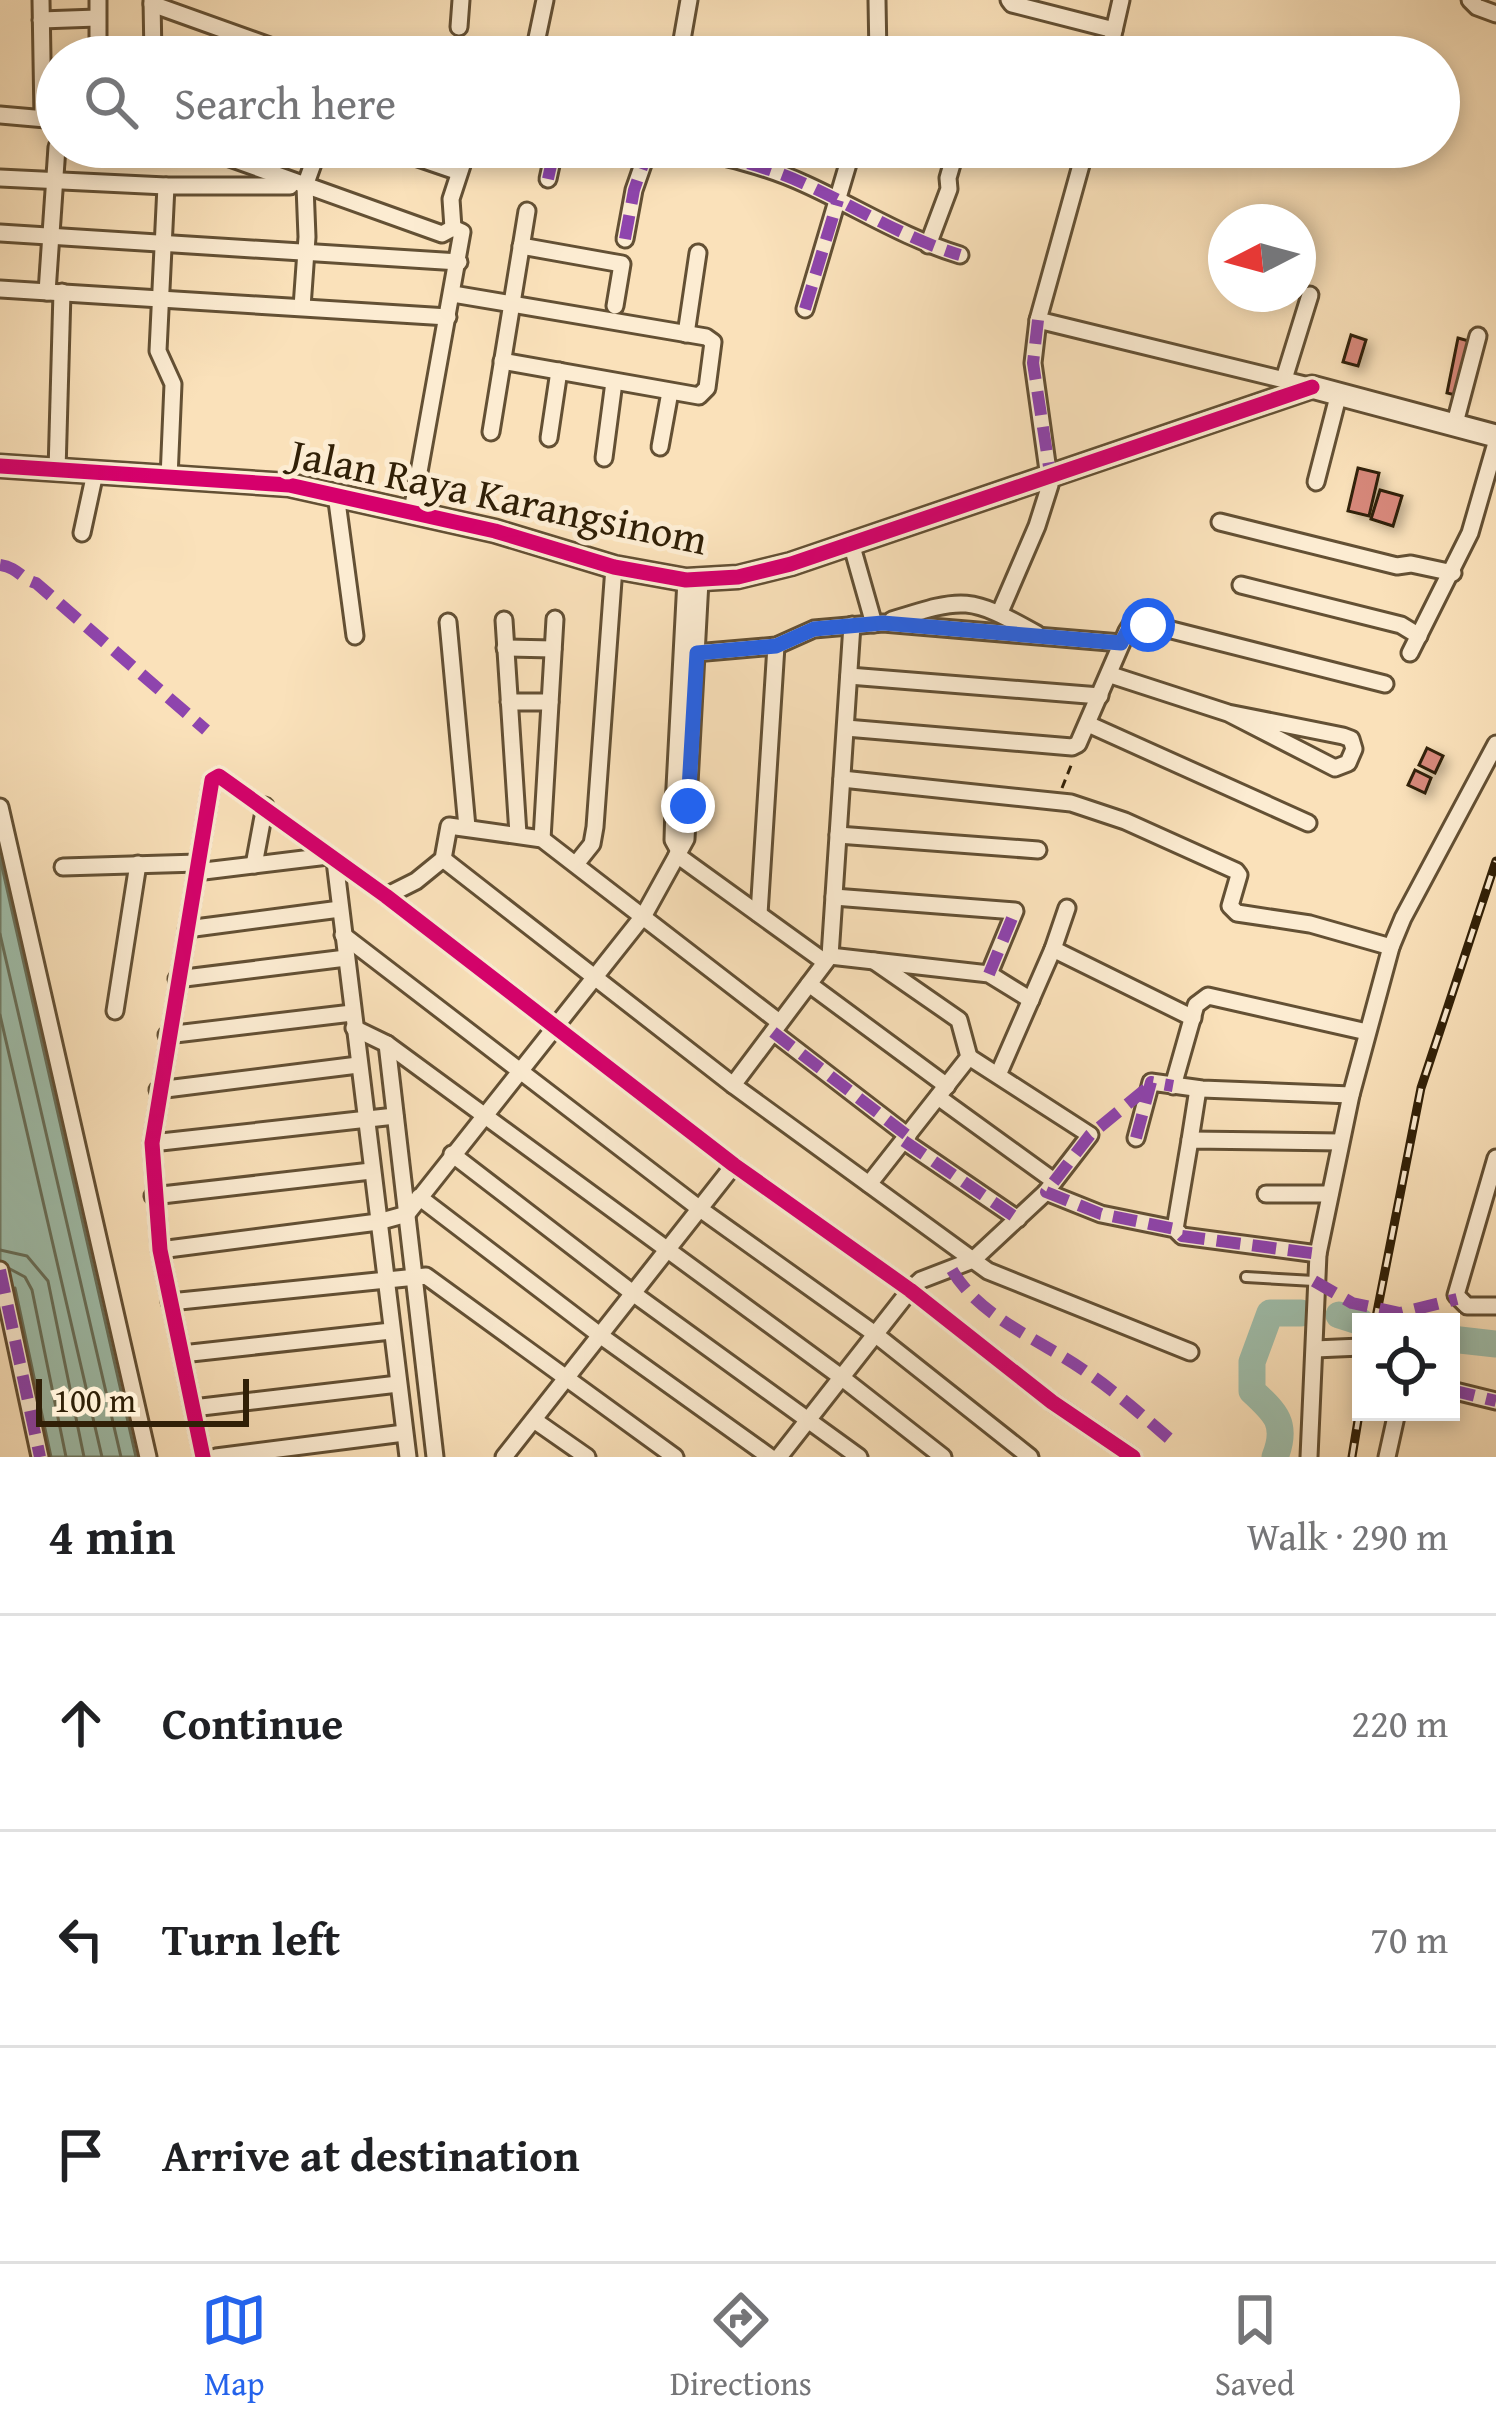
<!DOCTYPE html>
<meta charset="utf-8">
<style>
:root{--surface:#fff;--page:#f2f2f2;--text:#202124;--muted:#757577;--line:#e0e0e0;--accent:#2563eb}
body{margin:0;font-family:"Gentium Book Plus",serif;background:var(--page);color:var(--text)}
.controls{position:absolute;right:36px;bottom:36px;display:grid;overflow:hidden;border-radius:0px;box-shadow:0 6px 18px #0003}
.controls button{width:108px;height:108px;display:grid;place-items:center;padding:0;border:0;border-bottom:3px solid var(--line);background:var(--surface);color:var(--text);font:60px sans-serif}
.compass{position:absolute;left:1208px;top:204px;width:108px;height:108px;border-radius:50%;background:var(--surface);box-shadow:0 6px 18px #0003;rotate:264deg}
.scale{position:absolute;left:36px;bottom:30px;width:213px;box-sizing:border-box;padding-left:12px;border:6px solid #312007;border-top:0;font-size:33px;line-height:42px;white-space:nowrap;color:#312007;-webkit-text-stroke:9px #fcecd2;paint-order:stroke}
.stop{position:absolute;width:36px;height:36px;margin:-27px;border:9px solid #2563eb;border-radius:50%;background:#fff}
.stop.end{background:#2563eb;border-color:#fff;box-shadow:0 3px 12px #0008}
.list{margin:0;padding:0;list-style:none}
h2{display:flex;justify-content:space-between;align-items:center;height:156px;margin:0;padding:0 48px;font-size:51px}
h2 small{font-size:39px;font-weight:400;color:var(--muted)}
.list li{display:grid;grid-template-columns:78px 1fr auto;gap:36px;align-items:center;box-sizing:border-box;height:216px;padding:0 48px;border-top:3px solid var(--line)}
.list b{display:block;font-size:45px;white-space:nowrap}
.list em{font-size:39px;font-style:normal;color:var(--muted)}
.icon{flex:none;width:66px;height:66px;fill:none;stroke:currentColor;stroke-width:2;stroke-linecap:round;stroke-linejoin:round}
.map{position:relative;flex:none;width:1496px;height:1457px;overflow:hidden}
.search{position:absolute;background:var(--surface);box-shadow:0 6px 18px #0003;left:36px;right:36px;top:36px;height:132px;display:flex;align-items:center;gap:30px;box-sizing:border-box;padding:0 42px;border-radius:66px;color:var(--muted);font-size:45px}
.sheet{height:804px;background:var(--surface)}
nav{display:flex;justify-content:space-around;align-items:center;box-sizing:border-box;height:168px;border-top:3px solid var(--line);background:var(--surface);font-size:33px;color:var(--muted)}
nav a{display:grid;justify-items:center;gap:6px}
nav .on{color:var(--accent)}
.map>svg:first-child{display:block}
.water{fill:#9fbeab;stroke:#737f69;stroke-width:3}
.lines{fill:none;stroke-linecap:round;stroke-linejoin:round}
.shore{stroke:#686f59;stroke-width:3}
.river{stroke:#9fbeab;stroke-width:27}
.building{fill:#d58779;stroke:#312007;stroke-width:3;filter:url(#shadow)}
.service-casing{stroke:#635034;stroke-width:14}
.minor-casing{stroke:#635034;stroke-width:21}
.tertiary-casing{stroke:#635034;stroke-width:27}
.path{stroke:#312007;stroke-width:3;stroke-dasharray:9 6;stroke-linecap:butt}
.service{stroke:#fcecd2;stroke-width:8}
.minor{stroke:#fcecd2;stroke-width:15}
.tertiary{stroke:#fcecd2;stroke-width:21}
.rail-casing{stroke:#312007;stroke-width:9}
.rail{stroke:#fcecd2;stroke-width:4.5;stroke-dasharray:14;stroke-linecap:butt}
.quiet{stroke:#8e44ad;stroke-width:12;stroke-dasharray:24 12;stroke-linecap:butt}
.cycleway-casing{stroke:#fcecd2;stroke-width:22}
.cycleway{stroke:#d6006c;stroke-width:15}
.route{stroke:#2563eb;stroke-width:15}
.labels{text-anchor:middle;stroke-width:10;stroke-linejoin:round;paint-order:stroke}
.street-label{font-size:42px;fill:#312007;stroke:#fcecd2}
</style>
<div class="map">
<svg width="1496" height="1457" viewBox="0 0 1496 1457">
<defs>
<filter id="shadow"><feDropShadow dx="5.5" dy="5.5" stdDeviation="6" flood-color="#0004"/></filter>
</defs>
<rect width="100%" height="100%" fill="#fae1ba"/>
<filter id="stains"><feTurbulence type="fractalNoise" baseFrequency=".00167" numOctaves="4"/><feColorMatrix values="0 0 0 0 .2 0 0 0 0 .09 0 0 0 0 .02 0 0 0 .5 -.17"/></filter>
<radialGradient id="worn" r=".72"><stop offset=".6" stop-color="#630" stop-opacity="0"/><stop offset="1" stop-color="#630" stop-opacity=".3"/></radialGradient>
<polygon class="water" points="0,807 148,1457 40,1457 0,1270"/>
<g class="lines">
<g class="shore">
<polyline points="0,858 136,1457"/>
<polyline points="0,934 121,1457"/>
<polyline points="0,1015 102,1457"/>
<polyline points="0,1250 27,1256 48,1281 84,1457"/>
<polyline points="10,1269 25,1277 32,1290 66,1457"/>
<polyline points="15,1288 51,1457"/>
</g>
<g class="river">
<polyline points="1339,1315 1361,1322"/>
<polyline points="1451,1339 1496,1344"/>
<path d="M 1275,1457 C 1288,1424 1276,1413 1252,1391 L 1252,1362 L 1270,1313 L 1301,1313"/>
</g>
</g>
<g class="building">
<polygon points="1351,335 1366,340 1358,366 1343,362"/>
<polygon points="1458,338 1469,341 1459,396 1447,393"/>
<polygon points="1358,468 1379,473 1369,516 1348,511"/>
<polygon points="1380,490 1402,496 1393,526 1371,519"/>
<polygon points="1427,748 1443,756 1435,773 1419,765"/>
<polygon points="1415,770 1431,778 1425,793 1408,785"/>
</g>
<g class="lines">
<defs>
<polyline id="service" points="1246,1277 1314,1281"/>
<g id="minor">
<polyline points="41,0 43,118"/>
<polyline points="98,0 98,57"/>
<polyline points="152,0 153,57"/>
<polyline points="877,0 878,57"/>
<polyline points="1009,0 1012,4 1114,30"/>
<polyline points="1470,0 1477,7 1496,14"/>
<polyline points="152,4 300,57"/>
<polyline points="41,20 97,18"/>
<polyline points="459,27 461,0"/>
<polyline points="533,57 545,0"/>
<polyline points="679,57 689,0"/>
<polyline points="1108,57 1121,0"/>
<polyline points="0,115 57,120"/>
<polyline points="199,147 442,234 453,228 462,232 412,511"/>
<polyline points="386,147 459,172"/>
<path d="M 678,147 C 722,156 764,165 805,184 C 858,208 904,238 960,255"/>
<polyline points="1086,147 1038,320 1309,386"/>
<polyline points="763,166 768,147"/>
<polyline points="0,178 166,186 290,186"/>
<polyline points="548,179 555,147"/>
<polyline points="166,186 158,351 173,384 169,478"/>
<polyline points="453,228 451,199 468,147"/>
<polyline points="0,233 459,262"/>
<polyline points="625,239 634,190 649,147"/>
<polyline points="928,245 949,189 948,178 957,147"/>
<polyline points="521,246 622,264 615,306"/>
<polyline points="0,289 448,317"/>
<polyline points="47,292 57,147"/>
<polyline points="453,294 706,337 713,342 707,388 699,396 502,361"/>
<polyline points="302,307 307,237 305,186 319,147"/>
<polyline points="805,309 853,147"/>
<polyline points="686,334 698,253"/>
<polyline points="1284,379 1310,295"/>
<polyline points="1455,423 1478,336"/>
<polyline points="491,432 527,211"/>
<polyline points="549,438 559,371"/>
<polyline points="660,447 670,392"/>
<polyline points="604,458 614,382"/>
<polyline points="57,471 62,292"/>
<polyline points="1316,482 1339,393"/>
<polyline points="336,494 355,636"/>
<polyline points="1220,522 1397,566 1411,564 1453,573"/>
<polyline points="82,533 95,473"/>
<polyline points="851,543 874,624"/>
<polyline points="1241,585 1401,625 1419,636"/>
<polyline points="1000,612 1037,526 1050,485 1033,363 1038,320"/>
<polyline points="504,620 518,834"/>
<path d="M 892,620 C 965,597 969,596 1037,634"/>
<polyline points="448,622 467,827"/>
<polyline points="505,648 553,649"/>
<polyline points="1410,653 1470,533 1496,443"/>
<polyline points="683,654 776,646 814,629 883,623 1121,643"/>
<polyline points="1111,675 1228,713 1343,736 1351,739 1354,749 1348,763 1335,768 1228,713"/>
<polyline points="849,676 1100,696"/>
<polyline points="509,702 550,702"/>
<polyline points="1088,724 1308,823"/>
<polyline points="846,728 1072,747 1078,744 1127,631 1132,623 1140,622 1385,684"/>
<polyline points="842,779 1071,803 1125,821 1236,871 1239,875 1230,906 1237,913 1310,924 1391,947"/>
<polyline points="0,807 148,1457"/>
<polyline points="838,835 1038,850"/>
<polyline points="542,839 555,619"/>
<polyline points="678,849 673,840 674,806 686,580"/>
<polyline points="677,855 825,962"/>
<polyline points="443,859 733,1085 988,1271 1190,1352"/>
<polyline points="335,861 408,1457"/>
<polyline points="576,864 592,844 595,827 614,567"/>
<polyline points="254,865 265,806"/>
<polyline points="63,867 198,863"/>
<polyline points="196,872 328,856"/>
<polyline points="386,896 416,881 443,859 449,826 542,839 779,1022"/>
<polyline points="834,897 1015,911 989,974"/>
<polyline points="759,914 776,646"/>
<polyline points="187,929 340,909"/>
<polyline points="343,935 700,1209 875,1334 1030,1457"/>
<polyline points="1053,949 1193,1018"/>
<polyline points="830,956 989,974 1031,1000"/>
<polyline points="177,979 346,958"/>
<polyline points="809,984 947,1086"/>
<polyline points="115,1011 138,864"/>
<polyline points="354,1028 387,1044 841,1377 943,1457"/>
<polyline points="773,1032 908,1136"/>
<polyline points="167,1035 352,1013"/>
<polyline points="387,1044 435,1457"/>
<polyline points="998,1075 1053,949 1067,908"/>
<polyline points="733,1085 830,956 852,625"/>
<polyline points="1173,1086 1196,1005 1208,996 1367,1032"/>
<polyline points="158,1090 358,1065"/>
<polyline points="938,1097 1054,1181"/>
<polyline points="1136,1138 1151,1082 1202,1089 1351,1095"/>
<polyline points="1190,1140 1198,1089"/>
<polyline points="904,1141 1018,1219"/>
<polyline points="152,1143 395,1116"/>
<polyline points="452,1154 634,1294 859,1457"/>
<polyline points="1496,1158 1456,1295 1467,1306 1496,1306"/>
<polyline points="869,1184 969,1057 959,1020 874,961"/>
<polyline points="1046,1192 1101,1214 1175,1229 1182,1236 1318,1254"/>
<polyline points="1266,1194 1330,1194"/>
<polyline points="153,1196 371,1171"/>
<polyline points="419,1197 601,1336 770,1457"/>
<polyline points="1175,1229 1190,1140 1340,1142"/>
<polyline points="160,1250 378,1222 407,1214 644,915 686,839 700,581"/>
<polyline points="0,1270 40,1457"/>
<polyline points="170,1302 426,1276 675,1457"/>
<polyline points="1315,1349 1361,1347"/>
<polyline points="182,1354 391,1331"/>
<polyline points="1451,1390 1496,1401"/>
<polyline points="193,1408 398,1384"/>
<polyline points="534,1420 587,1457"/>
<polyline points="203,1457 160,1250 152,1143 212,780 219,776 386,896 734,1165 910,1290 1052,1402 1133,1457"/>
<polyline points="216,1457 404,1433"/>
<polyline points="504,1457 734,1165"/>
<polyline points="779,1457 910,1290 921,1280 973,1260 1046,1192 1090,1135 969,1057"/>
<polyline points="1309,1457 1318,1254 1351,1095 1391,947 1403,918 1496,744"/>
<polyline points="1387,1457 1397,1412"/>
</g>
<polyline id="tertiary" points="0,466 289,485 495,531 614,567 686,580 738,577 791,564 1312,387 1496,436"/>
</defs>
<use href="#service" class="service-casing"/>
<use href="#minor" class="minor-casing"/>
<use href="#tertiary" class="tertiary-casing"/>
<polyline class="path" points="1062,788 1072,763"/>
<use href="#service" class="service"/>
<use href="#minor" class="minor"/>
<use href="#tertiary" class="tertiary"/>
<defs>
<g id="rail">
<polyline points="1375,1322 1421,1088 1496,861"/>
<polyline points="1352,1457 1361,1402"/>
</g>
</defs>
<use href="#rail" class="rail-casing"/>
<use href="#rail" class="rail"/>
<g class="quiet">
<path d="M 678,147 C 722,156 764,165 805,184 C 858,208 904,238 960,255"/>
<polyline points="548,179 555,147"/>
<polyline points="625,239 634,190 649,147"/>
<polyline points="805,309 838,200"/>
<polyline points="1038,320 1033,363 1050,473"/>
<path d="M 0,565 C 19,568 21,579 36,583 L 206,730"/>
<polyline points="989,974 1015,911"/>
<polyline points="773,1032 908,1136"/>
<polyline points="1146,1089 1090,1135 1046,1192 1101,1214 1175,1229 1182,1236 1318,1254"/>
<polyline points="1136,1138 1151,1082 1173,1086"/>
<polyline points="904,1141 1018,1219"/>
<polyline points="0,1270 40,1457"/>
<path d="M 952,1270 C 980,1318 1041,1340 1085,1371 C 1116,1392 1144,1417 1172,1441"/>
<polyline points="1314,1281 1352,1303 1400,1313 1457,1299"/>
<polyline points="1451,1390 1496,1401"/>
</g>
<defs>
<g id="cycleway">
<polyline points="0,466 289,485 495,531 614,567 686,580 738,577 791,564 1312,387"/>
<polyline points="203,1457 160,1250 152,1143 212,780 219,776 386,896 734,1165 910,1290 1052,1402 1133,1457"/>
</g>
</defs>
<use href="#cycleway" class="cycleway-casing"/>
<use href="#cycleway" class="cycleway"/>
</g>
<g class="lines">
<polyline class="route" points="688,806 697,653 776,646 814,629 883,623 1121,643 1132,623 1148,625"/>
</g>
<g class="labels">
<g class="street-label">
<text transform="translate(499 496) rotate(12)" y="15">Jalan Raya Karangsinom</text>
</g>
</g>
<rect width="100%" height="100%" filter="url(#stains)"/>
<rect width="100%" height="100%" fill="url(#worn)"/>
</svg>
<div class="controls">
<button><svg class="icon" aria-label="locate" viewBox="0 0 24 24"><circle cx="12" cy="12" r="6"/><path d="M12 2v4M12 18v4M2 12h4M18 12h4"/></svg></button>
</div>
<svg class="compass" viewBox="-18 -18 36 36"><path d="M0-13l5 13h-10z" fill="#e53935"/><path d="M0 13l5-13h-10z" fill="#757577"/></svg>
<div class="scale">100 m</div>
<div class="stop" style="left:1148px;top:625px"></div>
<div class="stop end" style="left:688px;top:806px"></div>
<div class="search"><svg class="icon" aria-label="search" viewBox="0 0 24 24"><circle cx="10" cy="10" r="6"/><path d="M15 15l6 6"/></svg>Search here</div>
</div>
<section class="sheet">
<h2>4 min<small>Walk · 290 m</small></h2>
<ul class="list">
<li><svg class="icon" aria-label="ahead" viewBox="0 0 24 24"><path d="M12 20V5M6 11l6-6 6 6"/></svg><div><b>Continue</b></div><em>220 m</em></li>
<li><svg class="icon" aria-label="left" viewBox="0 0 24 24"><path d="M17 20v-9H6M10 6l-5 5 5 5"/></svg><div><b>Turn left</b></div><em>70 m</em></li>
<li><svg class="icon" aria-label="arrive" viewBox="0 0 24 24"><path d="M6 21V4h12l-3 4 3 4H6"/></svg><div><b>Arrive at destination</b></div></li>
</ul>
</section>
<nav>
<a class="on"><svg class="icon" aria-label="map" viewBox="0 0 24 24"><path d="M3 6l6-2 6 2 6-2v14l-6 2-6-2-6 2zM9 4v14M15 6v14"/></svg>Map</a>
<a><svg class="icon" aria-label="directions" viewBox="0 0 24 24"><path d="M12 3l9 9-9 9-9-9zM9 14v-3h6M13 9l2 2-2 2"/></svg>Directions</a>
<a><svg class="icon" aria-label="saved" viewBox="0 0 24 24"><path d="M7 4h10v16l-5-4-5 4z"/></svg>Saved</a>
</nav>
